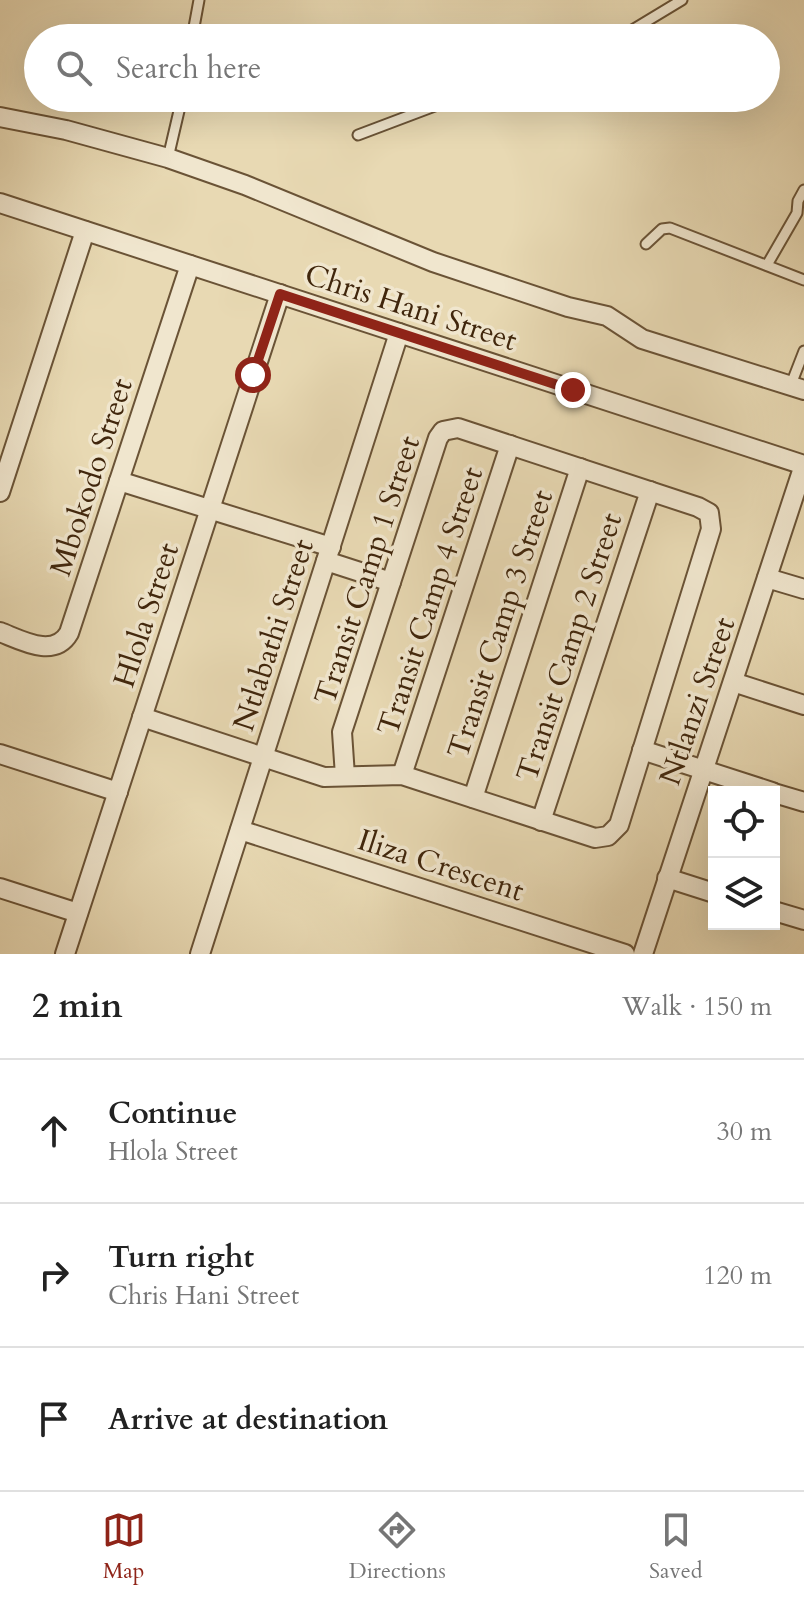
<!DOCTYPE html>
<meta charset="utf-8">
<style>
:root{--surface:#fff;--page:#f6f6f6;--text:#222;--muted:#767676;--line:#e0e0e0;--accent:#8f2418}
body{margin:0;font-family:Cardo,serif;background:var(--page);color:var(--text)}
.controls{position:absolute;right:24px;bottom:24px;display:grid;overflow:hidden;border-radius:0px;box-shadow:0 8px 32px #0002}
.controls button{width:72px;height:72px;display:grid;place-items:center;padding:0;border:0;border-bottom:2px solid var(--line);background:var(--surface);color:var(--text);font:40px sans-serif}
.stop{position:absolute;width:24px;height:24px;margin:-18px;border:6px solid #8f2418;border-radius:50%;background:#fff}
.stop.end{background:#8f2418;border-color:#fff;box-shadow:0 2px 8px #0008}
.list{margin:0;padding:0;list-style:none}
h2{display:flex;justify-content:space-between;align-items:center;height:104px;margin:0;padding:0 32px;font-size:34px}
h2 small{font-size:26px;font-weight:400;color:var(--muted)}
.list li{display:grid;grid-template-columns:52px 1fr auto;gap:24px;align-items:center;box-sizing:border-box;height:144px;padding:0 32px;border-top:2px solid var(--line)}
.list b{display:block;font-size:30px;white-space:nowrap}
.list p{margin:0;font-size:26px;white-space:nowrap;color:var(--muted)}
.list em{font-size:26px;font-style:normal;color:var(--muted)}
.icon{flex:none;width:44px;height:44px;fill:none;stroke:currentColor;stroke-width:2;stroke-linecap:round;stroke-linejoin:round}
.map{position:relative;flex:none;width:804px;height:954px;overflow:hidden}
.search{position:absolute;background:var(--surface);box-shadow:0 8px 32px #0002;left:24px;right:24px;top:24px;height:88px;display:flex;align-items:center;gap:20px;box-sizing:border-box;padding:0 28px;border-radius:44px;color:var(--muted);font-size:30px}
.sheet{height:536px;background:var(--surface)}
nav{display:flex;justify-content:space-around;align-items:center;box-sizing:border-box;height:112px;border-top:2px solid var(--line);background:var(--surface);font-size:22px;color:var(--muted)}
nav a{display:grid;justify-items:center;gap:4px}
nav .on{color:var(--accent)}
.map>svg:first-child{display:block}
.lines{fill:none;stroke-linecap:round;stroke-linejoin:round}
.lane-casing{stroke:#6a5336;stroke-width:13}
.street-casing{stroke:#6a5336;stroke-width:22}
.lane{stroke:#f0e6ce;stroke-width:9}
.street{stroke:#f0e6ce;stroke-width:18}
.route{stroke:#8f2418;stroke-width:10}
.labels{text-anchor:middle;stroke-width:7;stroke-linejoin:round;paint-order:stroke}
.street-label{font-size:30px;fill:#40260c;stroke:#f0e6ce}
</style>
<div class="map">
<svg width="804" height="954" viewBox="0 0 804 954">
<rect width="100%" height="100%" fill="#e8d9b3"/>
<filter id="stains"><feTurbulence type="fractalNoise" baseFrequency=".0025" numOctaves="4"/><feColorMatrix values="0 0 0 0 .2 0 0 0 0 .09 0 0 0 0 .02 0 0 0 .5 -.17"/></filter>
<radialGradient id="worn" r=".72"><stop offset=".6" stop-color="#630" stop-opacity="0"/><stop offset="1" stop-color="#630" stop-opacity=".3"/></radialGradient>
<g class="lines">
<defs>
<g id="lane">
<polyline points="192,38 199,0"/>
<polyline points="619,38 682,0"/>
<polyline points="358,135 456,98"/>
<polyline points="168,158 182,98"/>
<polyline points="646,244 662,229 670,228 804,280"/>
<polyline points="767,265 797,213 798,201 804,190"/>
<polyline points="790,387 804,351"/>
</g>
<g id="street">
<polyline points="0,117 66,130 168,158 245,185 433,262 568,307 607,316 642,339 804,390"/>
<polyline points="0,203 804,465"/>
<polyline points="119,481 331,547"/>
<polyline points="0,492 85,231"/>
<polyline points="326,561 391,582"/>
<polyline points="767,578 804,589"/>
<path d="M 0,632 C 21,640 54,659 69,633 L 190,265"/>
<polyline points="733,682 804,705"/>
<polyline points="142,717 324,777 402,775 595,838 608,836 619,825 711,529 709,513 698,507 458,428 443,431 438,438 342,732 345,776"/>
<polyline points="642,750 772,792"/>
<polyline points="0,754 118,792"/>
<polyline points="402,775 510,445"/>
<polyline points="774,793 804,802"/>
<polyline points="473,798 580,468"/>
<polyline points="541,821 650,491"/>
<polyline points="240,830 625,954"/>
<polyline points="667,878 714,893"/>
<polyline points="0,888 78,913"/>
<polyline points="774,911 804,920"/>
<polyline points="65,954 280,294"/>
<polyline points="200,954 399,333"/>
<polyline points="643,954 804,465"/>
</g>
</defs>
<use href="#lane" class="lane-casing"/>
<use href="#street" class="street-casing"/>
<use href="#lane" class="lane"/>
<use href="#street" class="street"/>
</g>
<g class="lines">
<polyline class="route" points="253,375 280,294 573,390"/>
</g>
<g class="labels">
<g class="street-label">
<text transform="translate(411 307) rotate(18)" y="10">Chris Hani Street</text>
<text transform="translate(91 477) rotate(-72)" y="10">Mbokodo Street</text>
<text transform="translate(367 570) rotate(-72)" y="10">Transit Camp 1 Street</text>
<text transform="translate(430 601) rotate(-72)" y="10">Transit Camp 4 Street</text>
<text transform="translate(146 615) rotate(-72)" y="10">Hlola Street</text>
<text transform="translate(500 624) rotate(-72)" y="10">Transit Camp 3 Street</text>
<text transform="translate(273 635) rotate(-72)" y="10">Ntlabathi Street</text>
<text transform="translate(569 647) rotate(-72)" y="10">Transit Camp 2 Street</text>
<text transform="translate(697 701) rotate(-71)" y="10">Ntlanzi Street</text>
<text transform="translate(441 865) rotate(18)" y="10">Iliza Crescent</text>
</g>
</g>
<rect width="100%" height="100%" filter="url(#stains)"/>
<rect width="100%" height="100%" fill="url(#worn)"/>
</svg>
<div class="controls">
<button><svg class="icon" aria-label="locate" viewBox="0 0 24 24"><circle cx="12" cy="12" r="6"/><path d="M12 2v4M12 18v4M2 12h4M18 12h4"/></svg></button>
<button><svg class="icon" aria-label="layers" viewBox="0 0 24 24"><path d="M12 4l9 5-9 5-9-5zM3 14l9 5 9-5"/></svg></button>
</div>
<div class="stop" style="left:253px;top:375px"></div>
<div class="stop end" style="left:573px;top:390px"></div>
<div class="search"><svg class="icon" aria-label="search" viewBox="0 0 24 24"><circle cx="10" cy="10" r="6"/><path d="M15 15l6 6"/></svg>Search here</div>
</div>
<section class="sheet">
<h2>2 min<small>Walk · 150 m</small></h2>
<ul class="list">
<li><svg class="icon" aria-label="ahead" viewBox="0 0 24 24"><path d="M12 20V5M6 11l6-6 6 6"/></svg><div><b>Continue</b><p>Hlola Street</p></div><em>30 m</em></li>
<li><svg class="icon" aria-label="right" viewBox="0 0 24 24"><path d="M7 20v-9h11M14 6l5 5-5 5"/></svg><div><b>Turn right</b><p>Chris Hani Street</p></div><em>120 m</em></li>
<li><svg class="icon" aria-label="arrive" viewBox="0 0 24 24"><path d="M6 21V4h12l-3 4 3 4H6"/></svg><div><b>Arrive at destination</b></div></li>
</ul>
</section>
<nav>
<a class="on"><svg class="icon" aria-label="map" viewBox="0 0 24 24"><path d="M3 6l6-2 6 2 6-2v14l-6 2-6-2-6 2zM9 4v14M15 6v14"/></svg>Map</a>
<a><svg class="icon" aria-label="directions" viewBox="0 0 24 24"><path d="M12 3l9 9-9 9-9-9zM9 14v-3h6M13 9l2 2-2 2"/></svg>Directions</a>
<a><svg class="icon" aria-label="saved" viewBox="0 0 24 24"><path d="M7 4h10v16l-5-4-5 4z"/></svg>Saved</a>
</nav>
